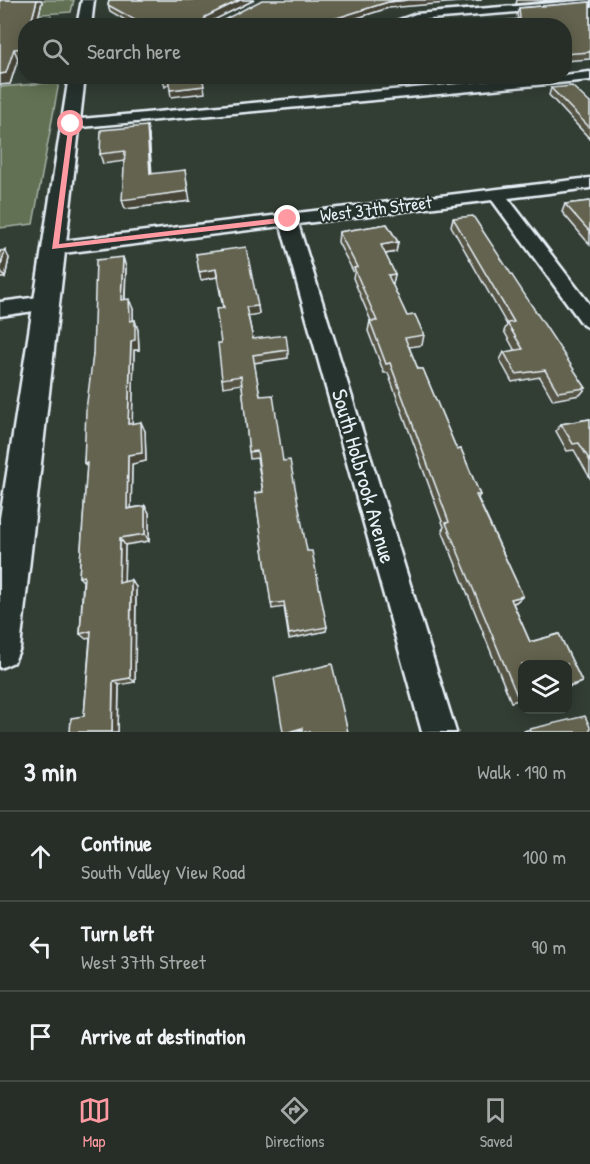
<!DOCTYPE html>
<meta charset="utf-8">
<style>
:root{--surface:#262e27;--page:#323a33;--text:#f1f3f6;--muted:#a4a8a7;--line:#424a44;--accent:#ff9aa2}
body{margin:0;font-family:"Patrick Hand",sans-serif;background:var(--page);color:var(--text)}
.controls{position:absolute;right:18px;bottom:18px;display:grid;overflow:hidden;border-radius:12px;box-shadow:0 3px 15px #0003}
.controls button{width:54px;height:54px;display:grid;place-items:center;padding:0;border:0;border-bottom:2px solid var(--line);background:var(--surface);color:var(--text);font:30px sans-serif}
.stop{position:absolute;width:18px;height:18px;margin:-14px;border:4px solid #ff9aa2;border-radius:50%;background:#fff}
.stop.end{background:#ff9aa2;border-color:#fff;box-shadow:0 2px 6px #0008}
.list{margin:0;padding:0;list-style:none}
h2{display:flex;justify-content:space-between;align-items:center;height:78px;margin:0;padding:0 24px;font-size:26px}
h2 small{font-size:20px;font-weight:400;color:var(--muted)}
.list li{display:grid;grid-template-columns:39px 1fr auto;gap:18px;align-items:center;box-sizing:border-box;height:90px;padding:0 24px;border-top:2px solid var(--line)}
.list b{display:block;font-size:22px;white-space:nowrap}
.list p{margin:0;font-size:20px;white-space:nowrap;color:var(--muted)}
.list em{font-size:20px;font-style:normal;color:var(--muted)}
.icon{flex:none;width:33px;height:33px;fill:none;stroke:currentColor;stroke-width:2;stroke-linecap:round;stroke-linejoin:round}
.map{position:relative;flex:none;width:590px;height:732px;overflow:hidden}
.search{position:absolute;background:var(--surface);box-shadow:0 3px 15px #0003;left:18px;right:18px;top:18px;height:66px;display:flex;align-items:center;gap:15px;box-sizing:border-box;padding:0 21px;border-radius:24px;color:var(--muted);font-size:22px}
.sheet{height:348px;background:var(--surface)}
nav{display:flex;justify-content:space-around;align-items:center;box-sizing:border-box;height:84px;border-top:2px solid var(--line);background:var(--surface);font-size:16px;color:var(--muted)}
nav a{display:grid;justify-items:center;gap:3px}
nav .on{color:var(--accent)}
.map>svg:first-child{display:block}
.green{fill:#627153;stroke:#a5b1a6;stroke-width:1.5}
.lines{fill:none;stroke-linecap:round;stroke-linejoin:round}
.minor-casing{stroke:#e8f1f8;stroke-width:5}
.tertiary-casing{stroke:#e8f1f8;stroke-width:5}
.minor{fill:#26332d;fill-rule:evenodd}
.tertiary{fill:#26332d;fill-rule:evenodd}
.wall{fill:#565544;stroke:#e8f1f8;stroke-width:1.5}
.shaded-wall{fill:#464537;stroke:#e8f1f8;stroke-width:1.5}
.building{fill:#64634f;stroke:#e8f1f8;stroke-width:1.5}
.route{fill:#ff9aa2}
.labels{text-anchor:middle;stroke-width:4.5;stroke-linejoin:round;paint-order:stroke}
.far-street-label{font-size:18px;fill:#e8f1f8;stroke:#26332d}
.street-label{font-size:22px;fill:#e8f1f8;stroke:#26332d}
</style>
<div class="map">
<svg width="590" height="732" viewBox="0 0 590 732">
<rect width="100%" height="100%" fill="#323d34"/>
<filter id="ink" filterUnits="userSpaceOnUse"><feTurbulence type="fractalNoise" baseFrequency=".0167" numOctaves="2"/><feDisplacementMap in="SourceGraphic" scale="12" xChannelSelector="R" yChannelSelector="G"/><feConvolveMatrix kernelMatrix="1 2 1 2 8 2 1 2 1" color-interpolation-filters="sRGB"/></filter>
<g filter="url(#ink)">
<g class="green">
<polygon points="0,0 74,0 71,12 0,17"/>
<polygon points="59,82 33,224 0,228 0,87"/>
</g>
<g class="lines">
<defs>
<g id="minor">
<polygon points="590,0 590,6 417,20 400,26 382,26 416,14"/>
<polygon points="590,72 590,80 71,128 64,124 71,120 543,76 564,76 564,75"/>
<polygon points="590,178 590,188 508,198 590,305 590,328 583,325 492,200 298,224 456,732 422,732 281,226 55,254 48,252 46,248 48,244 55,242"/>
<polygon points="47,296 54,298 57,303 54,308 0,316 0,302"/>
</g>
<g id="tertiary">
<polygon points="82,0 94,0 91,26 77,26"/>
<polygon points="69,76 85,76 20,648 14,662 0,668 0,518"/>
</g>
</defs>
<use href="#minor" class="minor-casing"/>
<use href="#tertiary" class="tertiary-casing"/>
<use href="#minor" class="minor"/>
<use href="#tertiary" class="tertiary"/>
</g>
<g class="wall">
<polygon points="0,0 41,0 42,2 38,18 26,26 26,58 18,59 10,84"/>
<polygon points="109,0 254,0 212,21 222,21 388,8 332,26 135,26 110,11 108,5"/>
<polygon points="590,2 590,59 564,61 564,26 518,20 517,14 519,8"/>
<polygon points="551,88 590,103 590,139 549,95"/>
<polygon points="147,126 149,136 152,174 190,201 125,209 124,161 103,164 100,154"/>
<polygon points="590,201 590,245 562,212 565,204"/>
<polygon points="453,218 586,388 580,395 553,400 540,377 512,382 500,360 504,352 515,351 504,331 507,325 451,226"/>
<polygon points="387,224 398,242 396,252 385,254 395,274 393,284 392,284 407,316 415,315 424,335 422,345 409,347 418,369 423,369 457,450 461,449 480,495 478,498 523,596 516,602 513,603 530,642 559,634 582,682 573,686 567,687 567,664 522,664 522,699 511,702 442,530 444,527 388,373 384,373 368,331 370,321 371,321 353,278 354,273 338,242 339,232"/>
<polygon points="0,251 9,258 5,278 0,278"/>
<polygon points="196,254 258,306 259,314 248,315 253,339 288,350 288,358 254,363 260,396 283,461 327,627 326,631 289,639 284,607 272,609 255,493 263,492 257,458 250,459 242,384 223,387 222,379 221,343 223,308 217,277 201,280"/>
<polygon points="126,267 125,300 133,309 133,320 138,330 139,350 134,350 132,423 145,431 146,461 132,464 131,508 145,506 149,513 149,541 125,545 124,582 136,587 135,682 119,685 118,732 70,732 84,716 90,638 86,639 80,634 83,581 79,577 87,467 84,463 93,355"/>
<polygon points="590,419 590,478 574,450 567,451 556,431 561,424"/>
<polygon points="530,729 590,732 524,732 524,731"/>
</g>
<g class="shaded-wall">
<polygon points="37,0 41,0 42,2 36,26 32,19"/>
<polygon points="240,0 254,0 206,24 204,21 205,17"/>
<polygon points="408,0 482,0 388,8 332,26 311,26 388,2"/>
<polygon points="517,0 562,0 516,4"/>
<polygon points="51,17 54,26 49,26"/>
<polygon points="14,49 18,59 10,84 0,85 0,74"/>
<polygon points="280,76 313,76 313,79 280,82"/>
<polygon points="168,77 169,84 165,87 163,80"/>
<polygon points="204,86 205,93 171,97 170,90"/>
<polygon points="147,126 149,136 152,184 150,174"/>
<polygon points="185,170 190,201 125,209 122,200"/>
<polygon points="398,242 396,252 379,255 381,245"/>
<polygon points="5,250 9,258 5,278 0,269"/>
<polygon points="123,257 126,267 124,310 121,300"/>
<polygon points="216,269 217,277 201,280 199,272"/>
<polygon points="395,274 393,284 386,285 388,275"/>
<polygon points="129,299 133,309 133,330 130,321"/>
<polygon points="258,306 259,314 247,316 246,307"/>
<polygon points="135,320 138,330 139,350 134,350 132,433 128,424 131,341"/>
<polygon points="141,422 145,431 146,461 132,464 131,516 127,509 128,455"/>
<polygon points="145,506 149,513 149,541 145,534"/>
<polygon points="120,538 125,545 124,589 119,583"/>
<polygon points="131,580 136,587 135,682 130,678"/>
<polygon points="523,596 516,602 505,605 511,599"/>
<polygon points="113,681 119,685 118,732 112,732"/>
<polygon points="302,728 301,730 296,732 288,732"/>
</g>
<g class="building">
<polygon points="0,0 37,0 32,19 51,17 49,26 26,26 26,48 14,49 6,73 0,74"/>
<polygon points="109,0 240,0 205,17 204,21 222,21 262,0 408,0 388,2 311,26 146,26 108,5"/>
<polygon points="590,2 590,52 564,54 564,26 464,26 520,19 519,8"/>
<polygon points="163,76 202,76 204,86 170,90 168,77 163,80"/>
<polygon points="572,86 590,103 590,128 551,88"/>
<polygon points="147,126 150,174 185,170 188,191 122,200 125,151 100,154 101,130"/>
<polygon points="590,201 590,232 565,204"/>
<polygon points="473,216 586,388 558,392 545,370 516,374 504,352 523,349 507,323 514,322 453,218"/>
<polygon points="387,224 398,242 381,245 395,274 388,275 407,316 415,315 424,335 405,338 418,369 423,369 457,450 461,449 480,495 476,495 523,596 511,599 530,642 559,634 582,682 567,686 567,664 522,664 522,697 518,698 446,523 449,522 390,363 386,364 370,321 377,321 354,268 357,267 339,232"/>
<polygon points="246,247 258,306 246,307 253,339 286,335 288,350 253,355 260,396 273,395 283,461 290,460 307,551 312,551 327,627 289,634 284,602 271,604 255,493 263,492 257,451 249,452 241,376 222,379 218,343 221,343 216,309 224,308 216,269 199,272 196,254"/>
<polygon points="5,250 0,269 0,251"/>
<polygon points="123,257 121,300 129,299 130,321 135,320 135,340 131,341 128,424 141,422 142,453 128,455 127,509 145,506 145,534 120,538 119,583 131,580 130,678 113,681 112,732 70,732 71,718 84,716 91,631 80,634 84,576 79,577 87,463 84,463 86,410 93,355 96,260"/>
<polygon points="590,419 590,461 579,443 573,444 561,424"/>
<polygon points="332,664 348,732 302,732 302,728 288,732 283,732 274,678"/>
<polygon points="585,716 590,727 590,732 531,732 530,729"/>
</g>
</g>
<polygon class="route" points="69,122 74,124 59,244 288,217 292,219 288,222 52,249"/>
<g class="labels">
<g class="far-street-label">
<text transform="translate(376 209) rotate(-7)" y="6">West 37th Street</text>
</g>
<g class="street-label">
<text transform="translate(364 476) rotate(74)" y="8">South Holbrook Avenue</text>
</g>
</g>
</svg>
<div class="controls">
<button><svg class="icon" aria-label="layers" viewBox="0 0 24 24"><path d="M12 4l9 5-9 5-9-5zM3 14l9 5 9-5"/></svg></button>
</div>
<div class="stop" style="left:71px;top:124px"></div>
<div class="stop end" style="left:288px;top:219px"></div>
<div class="search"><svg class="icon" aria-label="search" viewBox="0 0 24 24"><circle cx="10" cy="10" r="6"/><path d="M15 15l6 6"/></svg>Search here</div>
</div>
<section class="sheet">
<h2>3 min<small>Walk · 190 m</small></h2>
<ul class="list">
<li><svg class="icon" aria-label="ahead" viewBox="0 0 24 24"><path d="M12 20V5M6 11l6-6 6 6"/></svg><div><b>Continue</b><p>South Valley View Road</p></div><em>100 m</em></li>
<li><svg class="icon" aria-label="left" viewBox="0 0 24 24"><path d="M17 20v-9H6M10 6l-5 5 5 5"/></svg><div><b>Turn left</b><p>West 37th Street</p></div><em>90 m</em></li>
<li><svg class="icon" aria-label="arrive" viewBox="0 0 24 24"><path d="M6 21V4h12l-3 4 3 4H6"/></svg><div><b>Arrive at destination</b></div></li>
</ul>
</section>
<nav>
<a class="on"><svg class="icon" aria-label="map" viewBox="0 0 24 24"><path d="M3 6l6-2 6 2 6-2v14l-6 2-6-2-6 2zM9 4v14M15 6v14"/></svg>Map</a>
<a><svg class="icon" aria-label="directions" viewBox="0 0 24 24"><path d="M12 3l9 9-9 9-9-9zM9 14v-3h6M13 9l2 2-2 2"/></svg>Directions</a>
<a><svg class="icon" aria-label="saved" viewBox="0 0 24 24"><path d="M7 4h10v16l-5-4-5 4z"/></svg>Saved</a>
</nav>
